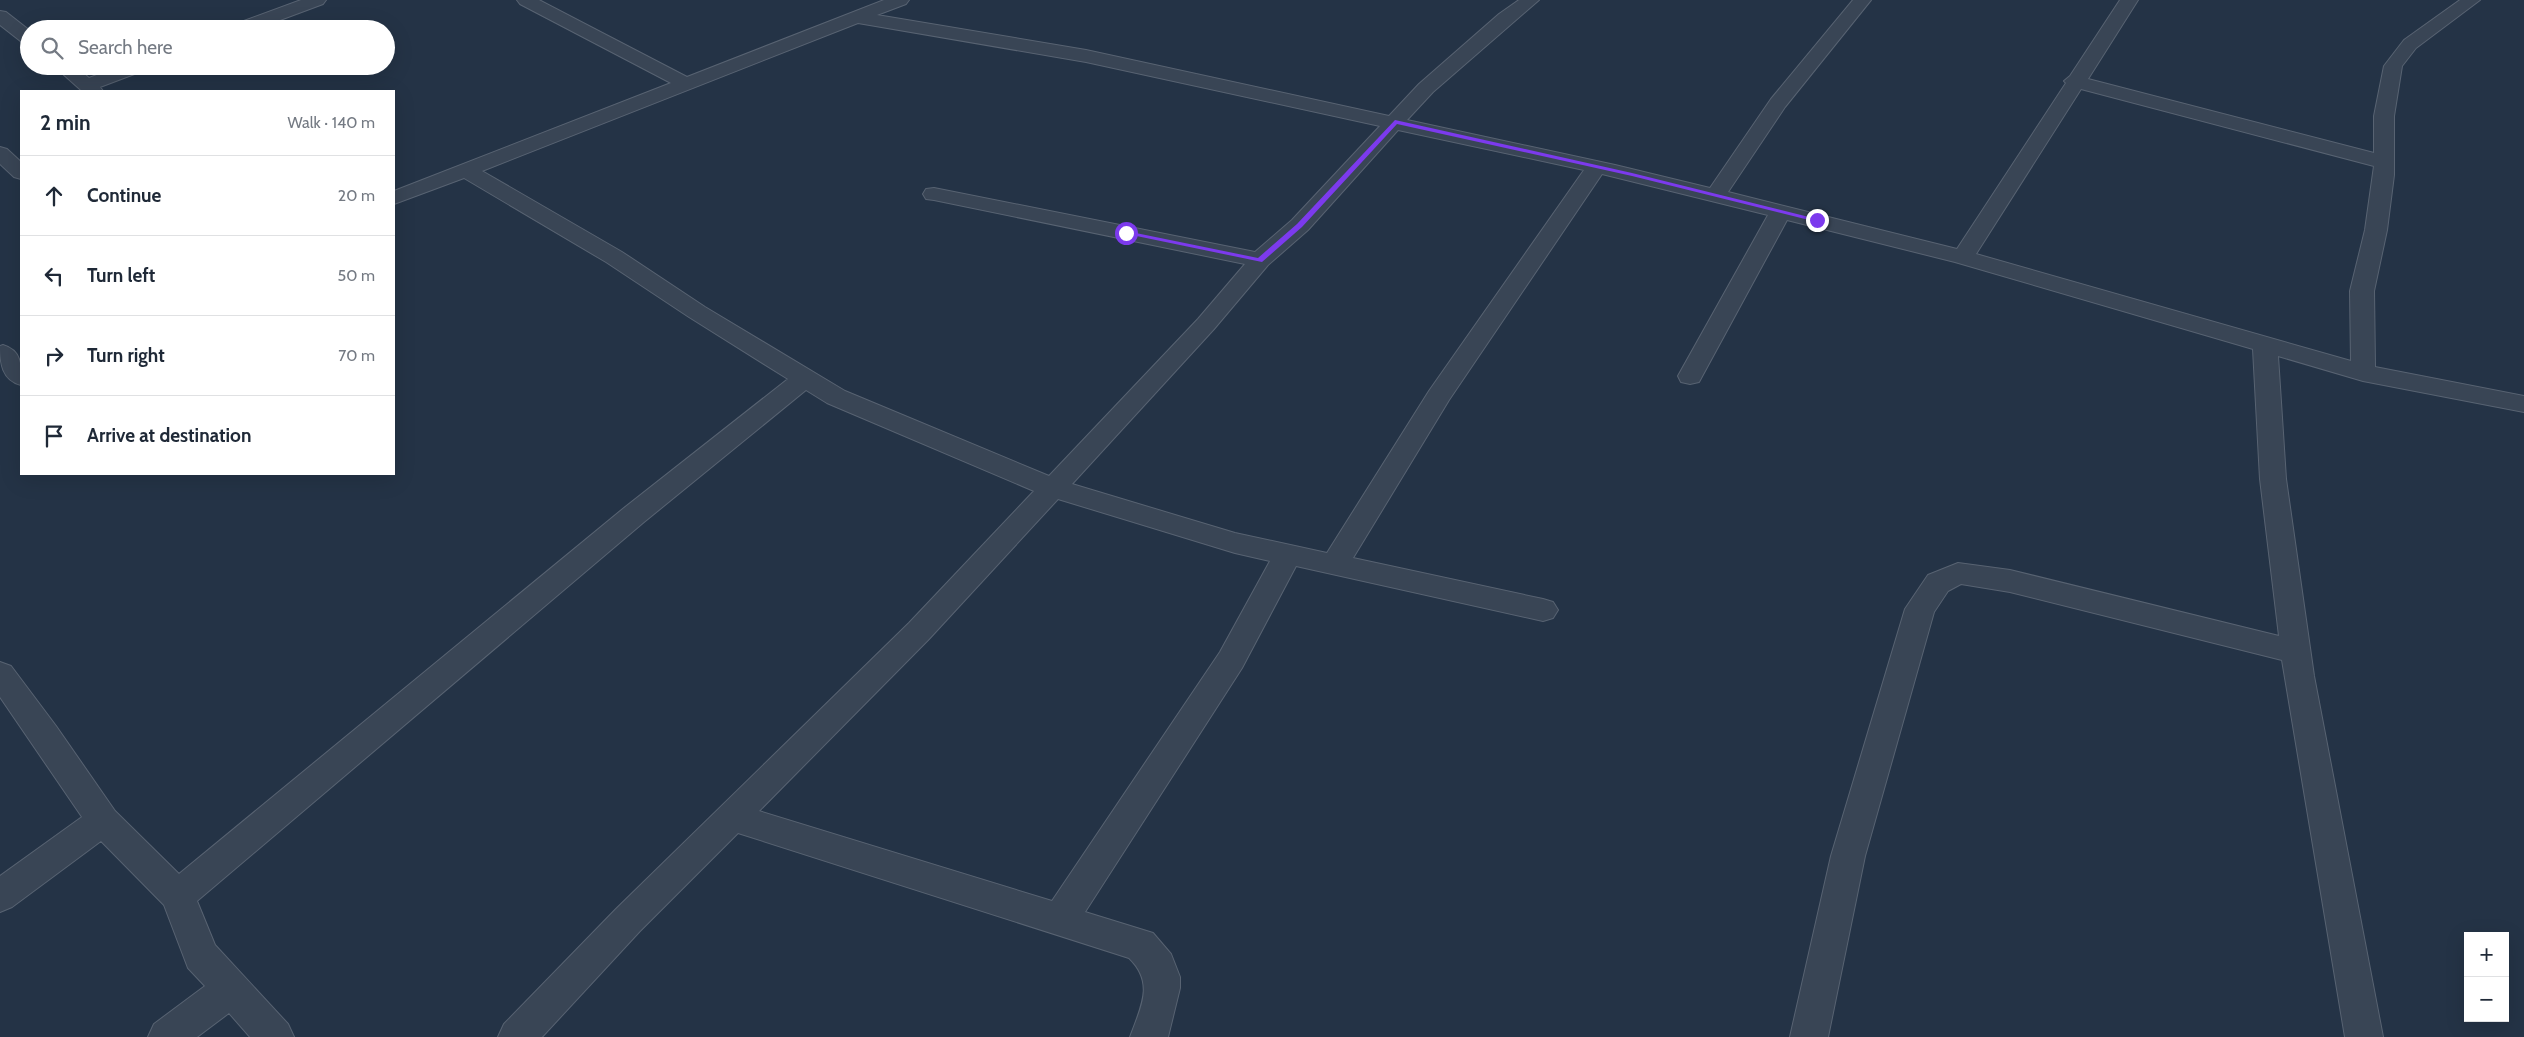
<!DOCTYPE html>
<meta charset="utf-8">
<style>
:root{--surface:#fff;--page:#f2f2f3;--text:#1f2937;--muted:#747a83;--line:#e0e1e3}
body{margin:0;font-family:Cabin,sans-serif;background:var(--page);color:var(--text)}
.controls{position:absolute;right:15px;bottom:15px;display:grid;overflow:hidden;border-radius:0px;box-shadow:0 5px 20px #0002}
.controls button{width:45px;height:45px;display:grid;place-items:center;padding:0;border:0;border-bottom:1px solid var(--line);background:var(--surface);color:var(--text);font:25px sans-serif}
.stop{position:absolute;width:15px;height:15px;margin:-11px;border:4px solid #7c3aed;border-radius:50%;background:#fff}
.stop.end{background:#7c3aed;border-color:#fff;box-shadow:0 1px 5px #0008}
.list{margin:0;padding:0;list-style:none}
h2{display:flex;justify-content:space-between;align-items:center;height:65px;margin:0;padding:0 20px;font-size:21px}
h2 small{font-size:16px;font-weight:400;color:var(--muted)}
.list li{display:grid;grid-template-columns:32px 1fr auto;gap:15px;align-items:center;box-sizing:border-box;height:80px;padding:0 20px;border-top:1px solid var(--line)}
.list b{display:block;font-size:19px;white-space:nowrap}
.list em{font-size:16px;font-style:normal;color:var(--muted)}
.icon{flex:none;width:28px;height:28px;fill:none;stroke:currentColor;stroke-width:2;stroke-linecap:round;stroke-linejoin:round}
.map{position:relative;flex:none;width:2524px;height:1037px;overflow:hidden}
.search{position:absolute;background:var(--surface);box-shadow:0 5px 20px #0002;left:20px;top:20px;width:375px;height:55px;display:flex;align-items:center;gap:12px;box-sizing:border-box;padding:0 18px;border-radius:28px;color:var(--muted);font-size:19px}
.panel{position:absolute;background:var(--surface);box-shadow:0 5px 20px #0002;left:20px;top:90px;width:375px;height:385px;border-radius:0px}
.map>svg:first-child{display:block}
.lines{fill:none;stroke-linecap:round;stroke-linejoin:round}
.minor-casing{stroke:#586372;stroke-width:2}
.minor{fill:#394555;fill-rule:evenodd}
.route{fill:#7c3aed}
</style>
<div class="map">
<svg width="2524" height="1037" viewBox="0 0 2524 1037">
<rect width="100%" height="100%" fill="#243346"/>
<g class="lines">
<defs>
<g id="minor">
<polygon points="301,0 326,0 323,4 256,29 230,29 233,25"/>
<path d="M 517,0 L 539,0 L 687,77 L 884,0 L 909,0 L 906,4 L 877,15 L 1086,50 L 1389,116 L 1419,84 L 1499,14 L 1519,0 L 1539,0 L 1433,92 L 1407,120 L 1615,165 L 1710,188 L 1771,99 L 1853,0 L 1871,0 L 1785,107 L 1728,192 L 1957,249 L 2066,83 L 2064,81 L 2070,76 L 2120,0 L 2138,0 L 2088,79 L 2374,153 L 2374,116 L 2384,66 L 2404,40 L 2460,0 L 2480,0 L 2416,48 L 2402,66 L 2394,116 L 2394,175 L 2387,230 L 2374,291 L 2375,367 L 2524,396 L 2524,412 L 2363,381 L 2278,356 L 2286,479 L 2314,676 L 2383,1037 L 2345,1037 L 2282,660 L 2010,592 L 1961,584 L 1948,591 L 1934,612 L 1865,856 L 1828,1037 L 1790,1037 L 1831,856 L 1905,609 L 1928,575 L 1958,563 L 2010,570 L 2279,636 L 2260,479 L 2253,349 L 1955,262 L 1787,220 L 1699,382 L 1690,384 L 1681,382 L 1678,376 L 1768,215 L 1602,174 L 1449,400 L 1353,558 L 1543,599 L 1553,602 L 1558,610 L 1553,618 L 1543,621 L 1296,566 L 1242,668 L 1085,912 L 1153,933 L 1171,954 L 1180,977 L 1180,988 L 1168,1037 L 1130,1037 C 1141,1007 1155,983 1129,958 L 738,833 L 640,931 L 542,1037 L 498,1037 L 504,1024 L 616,909 L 909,623 L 1034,491 L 827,403 L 806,390 L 644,522 L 197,901 L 215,945 L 288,1024 L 294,1037 L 250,1037 L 229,1013 L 197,1037 L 148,1037 L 154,1024 L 205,986 L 188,968 L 164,905 L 101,841 L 12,907 L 0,912 L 0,876 L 82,817 L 0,697 L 0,662 L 11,666 L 56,726 L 115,811 L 179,874 L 624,508 L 788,379 L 689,317 L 606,262 L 464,178 L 394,204 L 394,191 L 671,83 L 520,4 ZM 858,23 L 1086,62 L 1380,126 L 1292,220 L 1255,252 L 934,188 L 926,189 L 923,194 L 926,199 L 934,200 L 1245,264 L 1198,319 L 1049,476 L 845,391 L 705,307 L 622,252 L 482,171 ZM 2081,89 L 2374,166 L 2365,230 L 2350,291 L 2351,361 L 1976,254 ZM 1398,130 L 1584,170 L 1429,391 L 1327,553 L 1235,533 L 1072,484 L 1214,329 L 1268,265 L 1308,230 ZM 1058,499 L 1235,553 L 1270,561 L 1220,652 L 1052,901 L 759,811 L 929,639 Z"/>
<polygon points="0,11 6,12 29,30 29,44 23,43 0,25"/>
<polygon points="54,66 75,66 89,78 120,66 147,66 145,70 100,87 103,91 82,91"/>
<polygon points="0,147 7,149 21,162 21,179 14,177 0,164"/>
<path d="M 3,345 C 23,351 21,367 21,385 C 2,380 0,363 0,346 Z"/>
</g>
</defs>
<use href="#minor" class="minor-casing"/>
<use href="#minor" class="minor"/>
</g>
<polygon class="route" points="1395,120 1632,173 1821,220 1817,222 1632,176 1397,124 1302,227 1262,262 1122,233 1126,231 1258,258 1297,224"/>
</svg>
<div class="controls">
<button>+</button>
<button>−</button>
</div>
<div class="stop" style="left:1126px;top:233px"></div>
<div class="stop end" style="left:1817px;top:220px"></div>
<div class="search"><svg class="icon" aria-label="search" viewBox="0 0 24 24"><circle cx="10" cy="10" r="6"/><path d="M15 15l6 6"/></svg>Search here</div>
<section class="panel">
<h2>2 min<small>Walk · 140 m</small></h2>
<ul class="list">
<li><svg class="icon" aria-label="ahead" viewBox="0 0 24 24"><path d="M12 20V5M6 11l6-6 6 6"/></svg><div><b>Continue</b></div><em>20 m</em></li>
<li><svg class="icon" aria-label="left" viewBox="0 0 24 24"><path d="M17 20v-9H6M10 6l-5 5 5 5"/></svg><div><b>Turn left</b></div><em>50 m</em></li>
<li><svg class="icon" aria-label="right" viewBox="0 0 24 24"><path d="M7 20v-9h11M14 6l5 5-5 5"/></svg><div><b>Turn right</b></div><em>70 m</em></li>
<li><svg class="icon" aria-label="arrive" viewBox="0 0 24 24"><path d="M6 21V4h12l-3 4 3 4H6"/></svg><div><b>Arrive at destination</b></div></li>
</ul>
</section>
</div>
